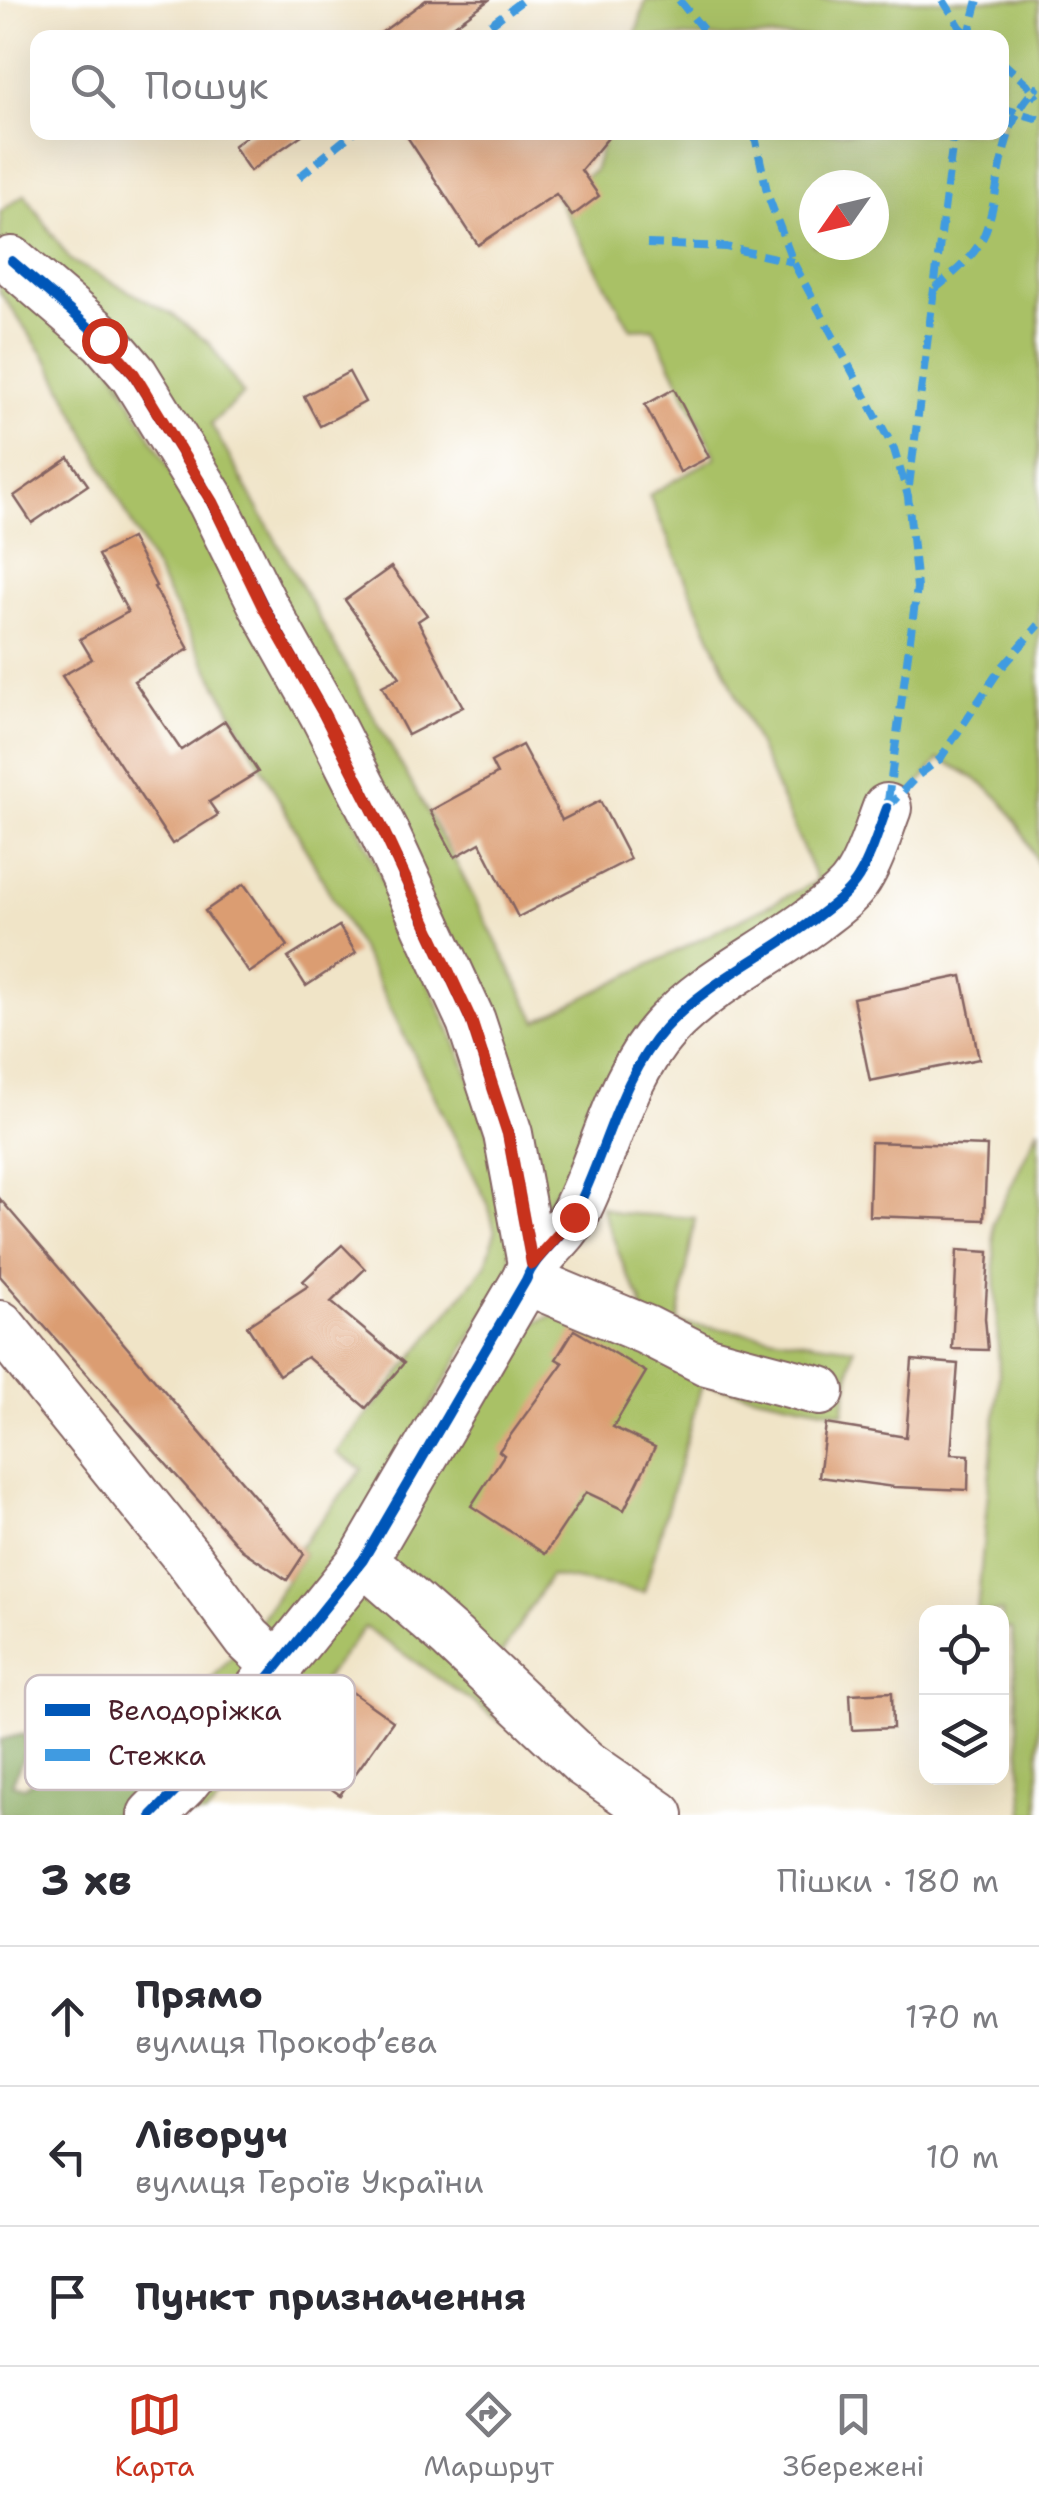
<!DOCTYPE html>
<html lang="uk">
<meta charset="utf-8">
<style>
:root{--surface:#fff;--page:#f2f2f3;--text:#2b2b33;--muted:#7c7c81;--line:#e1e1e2;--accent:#c8321e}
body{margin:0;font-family:"Shantell Sans",sans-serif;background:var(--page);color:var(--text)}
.controls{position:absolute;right:30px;bottom:30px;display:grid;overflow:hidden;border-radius:20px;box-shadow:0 10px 40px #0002}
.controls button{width:90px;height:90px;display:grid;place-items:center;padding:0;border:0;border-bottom:2px solid var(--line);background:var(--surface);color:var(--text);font:50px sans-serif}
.compass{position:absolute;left:799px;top:170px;width:90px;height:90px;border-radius:50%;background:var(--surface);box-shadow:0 10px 40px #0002;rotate:236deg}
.stop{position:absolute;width:30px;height:30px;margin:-22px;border:8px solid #c8321e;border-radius:50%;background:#fff}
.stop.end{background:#c8321e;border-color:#fff;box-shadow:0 2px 10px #0008}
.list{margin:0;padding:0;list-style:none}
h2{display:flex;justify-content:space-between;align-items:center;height:130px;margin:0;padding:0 40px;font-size:42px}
h2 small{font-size:32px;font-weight:400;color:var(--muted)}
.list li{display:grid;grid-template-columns:65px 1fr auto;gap:30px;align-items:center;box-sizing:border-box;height:140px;padding:0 40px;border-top:2px solid var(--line)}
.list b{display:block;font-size:38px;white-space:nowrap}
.list p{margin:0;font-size:32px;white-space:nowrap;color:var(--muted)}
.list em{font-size:32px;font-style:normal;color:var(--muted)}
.icon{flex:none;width:55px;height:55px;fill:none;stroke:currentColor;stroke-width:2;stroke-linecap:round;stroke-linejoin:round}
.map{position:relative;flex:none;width:1039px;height:1815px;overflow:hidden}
.search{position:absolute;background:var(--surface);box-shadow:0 10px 40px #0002;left:30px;right:30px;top:30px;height:110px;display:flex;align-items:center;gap:25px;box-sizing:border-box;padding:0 35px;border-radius:20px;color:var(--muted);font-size:38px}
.sheet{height:550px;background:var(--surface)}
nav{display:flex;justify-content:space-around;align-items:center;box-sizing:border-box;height:140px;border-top:2px solid var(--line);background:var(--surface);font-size:28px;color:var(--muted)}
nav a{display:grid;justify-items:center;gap:5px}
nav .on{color:var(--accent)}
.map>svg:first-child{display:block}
.green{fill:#a9c166;stroke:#7a7048;stroke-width:2.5;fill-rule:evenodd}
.forest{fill:#86a75b;stroke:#686343;stroke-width:2.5}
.building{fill:#db9d72}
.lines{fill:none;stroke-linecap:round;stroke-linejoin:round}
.minor-casing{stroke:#846462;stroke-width:52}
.minor{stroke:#fff;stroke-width:48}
.quiet{stroke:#409be1;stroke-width:8;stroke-dasharray:15 8;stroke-linecap:butt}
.cycleway-casing{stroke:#fff;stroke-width:16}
.cycleway{stroke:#0057b8;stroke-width:10}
.route{stroke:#c8321e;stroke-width:12}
.key{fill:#fff;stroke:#c9bcbf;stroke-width:2.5}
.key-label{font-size:28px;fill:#4a1f2b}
</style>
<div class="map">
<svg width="1039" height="1815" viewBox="0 0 1039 1815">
<rect width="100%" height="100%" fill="#fff"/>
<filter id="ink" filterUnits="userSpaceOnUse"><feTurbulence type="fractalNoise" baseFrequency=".01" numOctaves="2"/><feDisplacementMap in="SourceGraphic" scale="20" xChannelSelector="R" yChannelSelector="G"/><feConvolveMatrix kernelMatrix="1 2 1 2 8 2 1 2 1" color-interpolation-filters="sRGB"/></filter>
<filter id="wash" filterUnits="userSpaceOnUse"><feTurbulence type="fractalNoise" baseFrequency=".0048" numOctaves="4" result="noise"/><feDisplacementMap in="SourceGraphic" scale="40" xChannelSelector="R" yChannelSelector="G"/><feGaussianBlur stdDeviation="2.25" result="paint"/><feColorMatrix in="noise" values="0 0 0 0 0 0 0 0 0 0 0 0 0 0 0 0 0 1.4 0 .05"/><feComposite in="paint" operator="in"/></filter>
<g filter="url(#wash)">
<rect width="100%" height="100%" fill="#f0e4c7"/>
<g class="green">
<path d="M 646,0 L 1039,0 L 1039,867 C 1014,810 998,786 939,759 L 853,867 L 685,987 L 549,1233 L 233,506 L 0,246 L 0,212 L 25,194 L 70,260 L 172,314 L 210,344 L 243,394 L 211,424 L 457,865 L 537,1021 L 817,881 L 649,495 L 716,457 L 653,328 L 631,329 L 555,195 L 594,171 L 606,133 L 1002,132 L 1002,38 L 635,37 ZM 814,185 L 874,185 L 874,245 L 814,245 Z"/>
<polygon points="0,269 108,361 306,708 464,1062 510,1194 511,1269 330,1577 162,1777 122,1815 52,1815 149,1747 248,1639 304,1554 299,1548 362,1469 337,1453 486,1265 495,1232 488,1204 372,971 171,600 50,364 0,292"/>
<polygon points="1039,1127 1039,1815 1024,1815 1012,1630 1002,1627 1002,1612 977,1612 999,1373 993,1224"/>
<polygon points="601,1206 617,1213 695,1218 678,1323 854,1348 843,1413 702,1384 644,1592 550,1576 495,1664 378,1561 521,1328 552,1316 642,1311 641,1300 626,1272"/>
<polygon points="384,1589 537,1747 365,1627 275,1742 206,1815 170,1815 362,1590"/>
</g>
<path class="forest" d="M 207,1684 L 214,1694 L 209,1720 L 185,1750 L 111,1815 L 0,1815 L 0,1740 L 24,1734 L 28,1746 L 12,1784 L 24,1787 C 77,1751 142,1692 207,1684 Z"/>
<g id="blocks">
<g class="building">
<polygon points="426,0 489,0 437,38 374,38"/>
<polygon points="252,132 306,132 250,171 233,146"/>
<polygon points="404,132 613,132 581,170 599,196 572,216 556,194 478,245"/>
<polygon points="349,372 365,402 320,426 304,396"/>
<polygon points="674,389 709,457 680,472 645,405"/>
<polygon points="69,458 88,485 32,523 14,496"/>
<polygon points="131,538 156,586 154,587 189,649 134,681 181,750 225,721 258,772 209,802 218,815 172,844 62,676 92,659 80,639 128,612 98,555"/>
<polygon points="391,567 427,615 418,621 463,707 408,735 382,686 400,677 345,600"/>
<polygon points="522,745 562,820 600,801 630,859 518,917 480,843 455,857 430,811 497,774 491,762"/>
<polygon points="244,884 288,946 249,973 205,911"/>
<polygon points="339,926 356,953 306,986 288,958"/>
<polygon points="962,976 979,1059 870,1081 853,998"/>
<polygon points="871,1142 987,1146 984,1220 869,1216"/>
<polygon points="0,1199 304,1554 287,1580 242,1550 0,1276"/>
<polygon points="342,1245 365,1269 331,1302 404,1363 366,1408 307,1357 279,1375 247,1326 308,1286 303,1281"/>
<polygon points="957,1250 989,1252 985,1318 988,1350 952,1349"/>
<polygon points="574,1330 646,1372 613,1427 655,1447 624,1510 586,1492 545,1554 471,1506 504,1455 499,1451 563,1363 556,1359"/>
<polygon points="912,1360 958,1364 951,1454 969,1455 968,1490 894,1487 819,1477 826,1424 906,1437"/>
<polygon points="342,1685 393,1721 340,1795 290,1759"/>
<polygon points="892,1692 893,1728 852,1730 850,1694"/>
</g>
</g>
</g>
<g filter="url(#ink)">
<use href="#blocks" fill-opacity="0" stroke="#846462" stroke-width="2.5"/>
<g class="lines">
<defs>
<g id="minor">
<polyline points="12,261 104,340 134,375 212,502 263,605 324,714 383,830 471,1021 508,1134 532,1264"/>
<polyline points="526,1280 646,1330 707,1361 820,1391"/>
<polyline points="0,1325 187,1557 248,1639 279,1668"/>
<polyline points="363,1560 452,1638 584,1763 659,1815"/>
<path d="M 152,1815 L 183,1784 L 363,1560 L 526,1280 C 536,1253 562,1239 575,1213 C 606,1153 619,1079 665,1028 C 707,982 764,957 813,920 C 829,907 847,896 858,878 C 871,858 878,831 887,808"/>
</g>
</defs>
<use href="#minor" class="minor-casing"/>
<use href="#minor" class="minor"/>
<g class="quiet">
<polyline points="679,0 710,38"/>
<polyline points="943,0 960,27 972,38"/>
<polyline points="472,38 523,0"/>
<polyline points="968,38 978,0"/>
<polyline points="1002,62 1027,84 1037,98"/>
<polyline points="1002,108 1039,119"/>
<polyline points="754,132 768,196 793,262 894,449 908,496 917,588 887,808"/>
<polyline points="299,177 354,132"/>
<polyline points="647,244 726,247 793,262"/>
<path d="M 935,289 C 954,273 978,254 986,230 C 1003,183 998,120 1039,86"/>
<polyline points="909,486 954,132"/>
<polyline points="887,808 917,776 940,759 998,672 1039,625"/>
</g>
<defs>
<g id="cycleway">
<polyline points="12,261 104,340 134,375 212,502 263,605 324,714 383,830 471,1021 508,1134 532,1264"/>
<path d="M 152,1815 L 183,1784 L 363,1560 L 526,1280 C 536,1253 562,1239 575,1213 C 606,1153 619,1079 665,1028 C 707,982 764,957 813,920 C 829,907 847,896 858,878 C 871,858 878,831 887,808"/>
</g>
</defs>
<use href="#cycleway" class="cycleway-casing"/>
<use href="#cycleway" class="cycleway"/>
</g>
</g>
<g class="lines" filter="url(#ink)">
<polyline class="route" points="104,340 134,374 212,502 262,605 324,714 383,830 471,1020 508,1134 532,1264 574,1217"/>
</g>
<rect x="25" y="1675" width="330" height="115" rx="15" class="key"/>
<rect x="45" y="1704" width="45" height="12" fill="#0057b8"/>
<rect x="45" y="1749" width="45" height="12" fill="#409be1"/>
<g class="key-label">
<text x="108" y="1720">Велодоріжка</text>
<text x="108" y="1765">Стежка</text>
</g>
</svg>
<div class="controls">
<button><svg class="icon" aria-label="locate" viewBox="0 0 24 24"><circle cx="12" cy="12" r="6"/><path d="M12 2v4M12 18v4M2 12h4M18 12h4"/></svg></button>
<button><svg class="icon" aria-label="layers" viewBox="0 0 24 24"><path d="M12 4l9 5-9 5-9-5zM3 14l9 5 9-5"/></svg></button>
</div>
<svg class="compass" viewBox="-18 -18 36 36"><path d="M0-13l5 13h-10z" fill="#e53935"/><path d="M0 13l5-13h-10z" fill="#7c7c81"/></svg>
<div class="stop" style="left:104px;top:340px"></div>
<div class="stop end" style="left:574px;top:1217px"></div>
<div class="search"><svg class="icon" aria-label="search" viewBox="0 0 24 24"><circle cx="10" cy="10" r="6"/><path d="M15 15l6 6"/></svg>Пошук</div>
</div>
<section class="sheet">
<h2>3 хв<small>Пішки · 180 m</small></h2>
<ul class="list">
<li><svg class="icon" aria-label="ahead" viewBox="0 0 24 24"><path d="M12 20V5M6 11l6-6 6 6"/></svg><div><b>Прямо</b><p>вулиця Прокофʼєва</p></div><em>170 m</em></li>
<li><svg class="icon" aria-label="left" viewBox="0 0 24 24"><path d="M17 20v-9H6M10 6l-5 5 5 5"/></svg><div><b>Ліворуч</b><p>вулиця Героїв України</p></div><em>10 m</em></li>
<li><svg class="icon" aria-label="arrive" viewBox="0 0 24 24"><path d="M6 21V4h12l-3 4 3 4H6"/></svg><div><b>Пункт призначення</b></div></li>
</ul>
</section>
<nav>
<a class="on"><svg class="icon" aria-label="map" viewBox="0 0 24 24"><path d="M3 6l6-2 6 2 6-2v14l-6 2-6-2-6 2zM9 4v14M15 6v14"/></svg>Карта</a>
<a><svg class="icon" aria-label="directions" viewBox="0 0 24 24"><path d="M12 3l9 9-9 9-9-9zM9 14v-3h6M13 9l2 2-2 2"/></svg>Маршрут</a>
<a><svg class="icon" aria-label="saved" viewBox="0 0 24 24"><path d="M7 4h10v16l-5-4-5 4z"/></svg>Збережені</a>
</nav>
